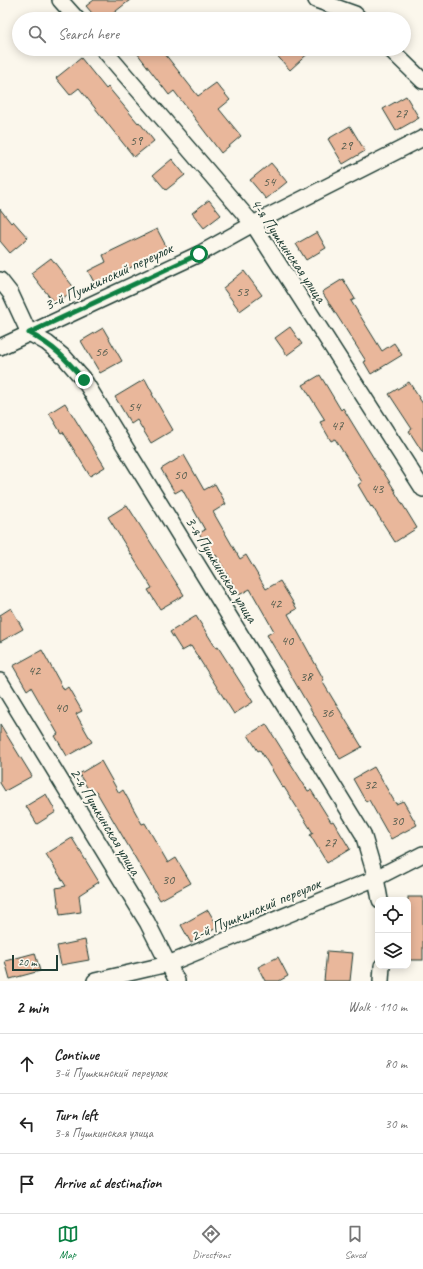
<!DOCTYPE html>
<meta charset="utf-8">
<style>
:root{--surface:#fff;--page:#f6f6f6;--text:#222;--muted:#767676;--line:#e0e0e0;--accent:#0b8043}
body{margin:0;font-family:Caveat,sans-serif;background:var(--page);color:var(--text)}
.controls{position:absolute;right:12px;bottom:12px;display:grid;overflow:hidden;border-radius:8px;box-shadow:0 2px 10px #0003}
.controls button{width:36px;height:36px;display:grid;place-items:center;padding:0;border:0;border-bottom:1px solid var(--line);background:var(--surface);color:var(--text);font:20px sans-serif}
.scale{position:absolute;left:12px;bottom:10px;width:46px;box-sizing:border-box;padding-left:4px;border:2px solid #1f3d34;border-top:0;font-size:11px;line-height:14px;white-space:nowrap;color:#1f3d34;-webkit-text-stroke:3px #fbf7ec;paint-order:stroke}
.stop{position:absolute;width:12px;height:12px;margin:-9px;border:3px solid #0b8043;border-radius:50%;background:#fff}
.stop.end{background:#0b8043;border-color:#fff;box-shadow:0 1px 4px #0008}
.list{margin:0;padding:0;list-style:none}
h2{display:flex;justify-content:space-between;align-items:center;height:52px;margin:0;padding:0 16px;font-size:17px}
h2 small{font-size:13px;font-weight:400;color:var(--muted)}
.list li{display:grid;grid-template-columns:26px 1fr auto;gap:12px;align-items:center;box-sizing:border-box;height:60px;padding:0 16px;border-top:1px solid var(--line)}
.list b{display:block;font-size:15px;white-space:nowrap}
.list p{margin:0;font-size:13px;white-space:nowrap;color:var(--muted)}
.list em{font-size:13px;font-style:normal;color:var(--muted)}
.icon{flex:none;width:22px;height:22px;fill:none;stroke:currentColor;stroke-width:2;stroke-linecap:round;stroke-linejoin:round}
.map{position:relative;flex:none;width:423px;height:981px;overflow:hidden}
.search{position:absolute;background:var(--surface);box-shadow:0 2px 10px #0003;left:12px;right:12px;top:12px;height:44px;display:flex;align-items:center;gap:10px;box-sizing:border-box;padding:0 14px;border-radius:22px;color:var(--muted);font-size:15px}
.sheet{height:232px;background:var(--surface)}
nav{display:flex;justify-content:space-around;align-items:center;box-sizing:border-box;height:56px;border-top:1px solid var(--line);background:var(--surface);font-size:11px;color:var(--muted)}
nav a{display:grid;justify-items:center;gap:2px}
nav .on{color:var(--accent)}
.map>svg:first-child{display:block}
.building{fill:#e9b79b;stroke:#1f3d34}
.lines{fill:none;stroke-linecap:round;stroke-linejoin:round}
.street-casing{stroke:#1f3d34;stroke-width:18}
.street{stroke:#fbf7ec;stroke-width:15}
.route{stroke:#0b8043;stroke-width:5}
.labels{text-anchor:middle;stroke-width:4;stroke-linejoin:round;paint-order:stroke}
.number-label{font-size:14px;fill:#525c4e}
.street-label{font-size:16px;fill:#1f3d34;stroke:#fbf7ec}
</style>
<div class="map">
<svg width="423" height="981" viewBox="0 0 423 981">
<rect width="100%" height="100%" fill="#fbf7ec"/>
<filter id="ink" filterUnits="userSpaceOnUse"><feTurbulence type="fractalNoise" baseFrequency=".025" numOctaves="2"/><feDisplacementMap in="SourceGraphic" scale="8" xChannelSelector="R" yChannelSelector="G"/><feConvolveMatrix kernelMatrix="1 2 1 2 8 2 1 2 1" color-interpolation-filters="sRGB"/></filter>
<g filter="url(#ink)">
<g class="building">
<polygon points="94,0 130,0 106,19 97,19 86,6"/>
<polygon points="134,49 161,49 198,96 216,83 230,100 219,109 241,136 221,153 174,91 169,95"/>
<polygon points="271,49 313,49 290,70"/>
<polygon points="81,58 106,89 108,87 138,123 139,122 154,141 134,157 79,88 70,95 56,78"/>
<polygon points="406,96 419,118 396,131 383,109"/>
<polygon points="350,126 365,151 343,164 328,139"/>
<polygon points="172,159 185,175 166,190 153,175"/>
<polygon points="271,163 287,182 266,199 250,180"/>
<polygon points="209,200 221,215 204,228 192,213"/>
<polygon points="0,209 11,223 13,221 28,238 10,253 0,241"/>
<polygon points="157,229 167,248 96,286 88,271 106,262 103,255"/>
<polygon points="317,232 326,248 306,260 296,244"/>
<polygon points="51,258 75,289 55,304 31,273"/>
<polygon points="244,271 262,295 240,311 223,288"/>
<polygon points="343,279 355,299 351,301 382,351 394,343 402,355 371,374 364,362 366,361 322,292"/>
<polygon points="290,327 302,344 287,355 275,338"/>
<polygon points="103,328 122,361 100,373 81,341"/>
<polygon points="320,375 341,410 343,408 381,470 382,470 396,492 395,492 417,528 395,542 372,506 371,507 358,485 362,482 335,439 331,441 320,422 325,420 303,385"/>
<polygon points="145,379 153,394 152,394 173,430 151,443 137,420 131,424 115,397"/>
<polygon points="409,382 423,404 423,453 409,431 412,429 389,394"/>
<polygon points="65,403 105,467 90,476 63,432 61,433 49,413"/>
<polygon points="184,455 204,490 215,484 226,504 213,512 240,559 246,555 266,589 280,581 297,609 288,614 324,680 322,681 362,747 340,759 267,635 274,631 250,589 239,595 216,555 213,557 199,533 205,530 182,489 175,493 161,469"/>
<polygon points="127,505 184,595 160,609 148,590 152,588 108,517"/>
<polygon points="11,608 23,629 0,642 0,615"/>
<polygon points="196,616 216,648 218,647 253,702 234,714 191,646 182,651 170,632"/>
<polygon points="42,650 64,690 68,687 82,711 76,714 92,742 67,756 55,736 58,734 31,687 27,690 13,666"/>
<polygon points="0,724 32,776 5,791 0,783"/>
<polygon points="266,724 308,791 311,790 331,822 333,821 350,849 327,863 310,835 313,833 284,787 283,788 260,750 258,751 248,735"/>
<polygon points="101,761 119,793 123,790 142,824 145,823 168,863 176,858 191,883 160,900 96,791 91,794 79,774"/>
<polygon points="374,767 396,804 403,801 417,825 391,839 369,800 366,802 353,779"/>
<polygon points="46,794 56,812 37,824 26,806"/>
<polygon points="72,838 99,882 79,895 81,912 60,915 56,888 66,886 46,854"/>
<rect x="408" y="897" width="15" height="63"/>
<polygon points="208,910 218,927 191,943 181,925"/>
<polygon points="85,940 89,960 61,965 57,946"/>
<polygon points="327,951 353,953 350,981 324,981"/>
<polygon points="35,953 40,971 10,979 5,961"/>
<polygon points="278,957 288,976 279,981 265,981 258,967"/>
</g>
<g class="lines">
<defs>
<g id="street">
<polyline points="60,0 77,19"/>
<polyline points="316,0 355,14 360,19"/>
<polyline points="103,49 253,224 423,489"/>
<polyline points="390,49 423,81"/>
<polyline points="0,280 11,294 29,333 47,343 65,358 84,380 363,834 376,878 380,900"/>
<polyline points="0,347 199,254 253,224 423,138"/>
<polyline points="0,681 147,922 177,981"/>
<polyline points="95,981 168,964 376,878 423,854"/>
<polyline points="381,981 382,966"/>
</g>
</defs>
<use href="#street" class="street-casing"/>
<use href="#street" class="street"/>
</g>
</g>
<g class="lines" filter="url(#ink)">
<path class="route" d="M 84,380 C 65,358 54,346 29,333 L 199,254"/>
</g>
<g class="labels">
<g class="number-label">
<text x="401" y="118">27</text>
<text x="136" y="145">59</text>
<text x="346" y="150">29</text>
<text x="269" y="186">54</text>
<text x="242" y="296">53</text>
<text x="101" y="356">56</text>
<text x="134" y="411">54</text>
<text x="337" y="430">47</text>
<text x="180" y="479">50</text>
<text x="377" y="493">43</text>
<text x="275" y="608">42</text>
<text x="287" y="645">40</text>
<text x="34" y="675">42</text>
<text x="306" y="681">38</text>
<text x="61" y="712">40</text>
<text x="327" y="717">36</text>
<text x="370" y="789">32</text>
<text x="397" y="825">30</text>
<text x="330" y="847">27</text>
<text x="168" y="884">30</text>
</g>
<g class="street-label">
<text transform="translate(289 250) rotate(56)" y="6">4-я Пушкинская улица</text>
<text transform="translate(108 276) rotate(-25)" y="6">3-й Пушкинский переулок</text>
<text transform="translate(222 569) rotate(58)" y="6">3-я Пушкинская улица</text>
<text transform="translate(106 821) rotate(59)" y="6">2-я Пушкинская улица</text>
<text transform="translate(255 909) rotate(-23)" y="6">2-й Пушкинский переулок</text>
</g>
</g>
</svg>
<div class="controls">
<button><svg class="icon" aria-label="locate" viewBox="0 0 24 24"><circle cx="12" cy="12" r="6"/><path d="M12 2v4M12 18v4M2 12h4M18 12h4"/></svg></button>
<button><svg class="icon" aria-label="layers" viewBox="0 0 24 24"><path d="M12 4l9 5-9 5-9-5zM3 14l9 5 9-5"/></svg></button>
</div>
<div class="scale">20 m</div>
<div class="stop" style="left:199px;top:254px"></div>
<div class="stop end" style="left:84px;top:380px"></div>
<div class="search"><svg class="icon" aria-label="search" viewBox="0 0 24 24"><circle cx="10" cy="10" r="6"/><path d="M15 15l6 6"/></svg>Search here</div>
</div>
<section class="sheet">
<h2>2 min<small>Walk · 110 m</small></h2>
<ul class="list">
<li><svg class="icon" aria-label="ahead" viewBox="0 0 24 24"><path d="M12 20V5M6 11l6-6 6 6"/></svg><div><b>Continue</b><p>3-й Пушкинский переулок</p></div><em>80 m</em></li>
<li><svg class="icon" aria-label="left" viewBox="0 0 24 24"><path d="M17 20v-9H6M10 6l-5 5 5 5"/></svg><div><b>Turn left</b><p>3-я Пушкинская улица</p></div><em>30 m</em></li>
<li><svg class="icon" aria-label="arrive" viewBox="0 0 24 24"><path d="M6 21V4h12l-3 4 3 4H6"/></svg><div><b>Arrive at destination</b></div></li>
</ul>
</section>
<nav>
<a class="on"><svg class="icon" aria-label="map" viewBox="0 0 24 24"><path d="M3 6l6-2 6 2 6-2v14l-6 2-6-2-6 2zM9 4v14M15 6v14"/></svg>Map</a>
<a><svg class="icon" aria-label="directions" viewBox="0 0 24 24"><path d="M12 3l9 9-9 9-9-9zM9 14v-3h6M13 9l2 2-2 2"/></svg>Directions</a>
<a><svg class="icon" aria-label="saved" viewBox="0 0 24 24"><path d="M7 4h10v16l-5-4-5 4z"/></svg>Saved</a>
</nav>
